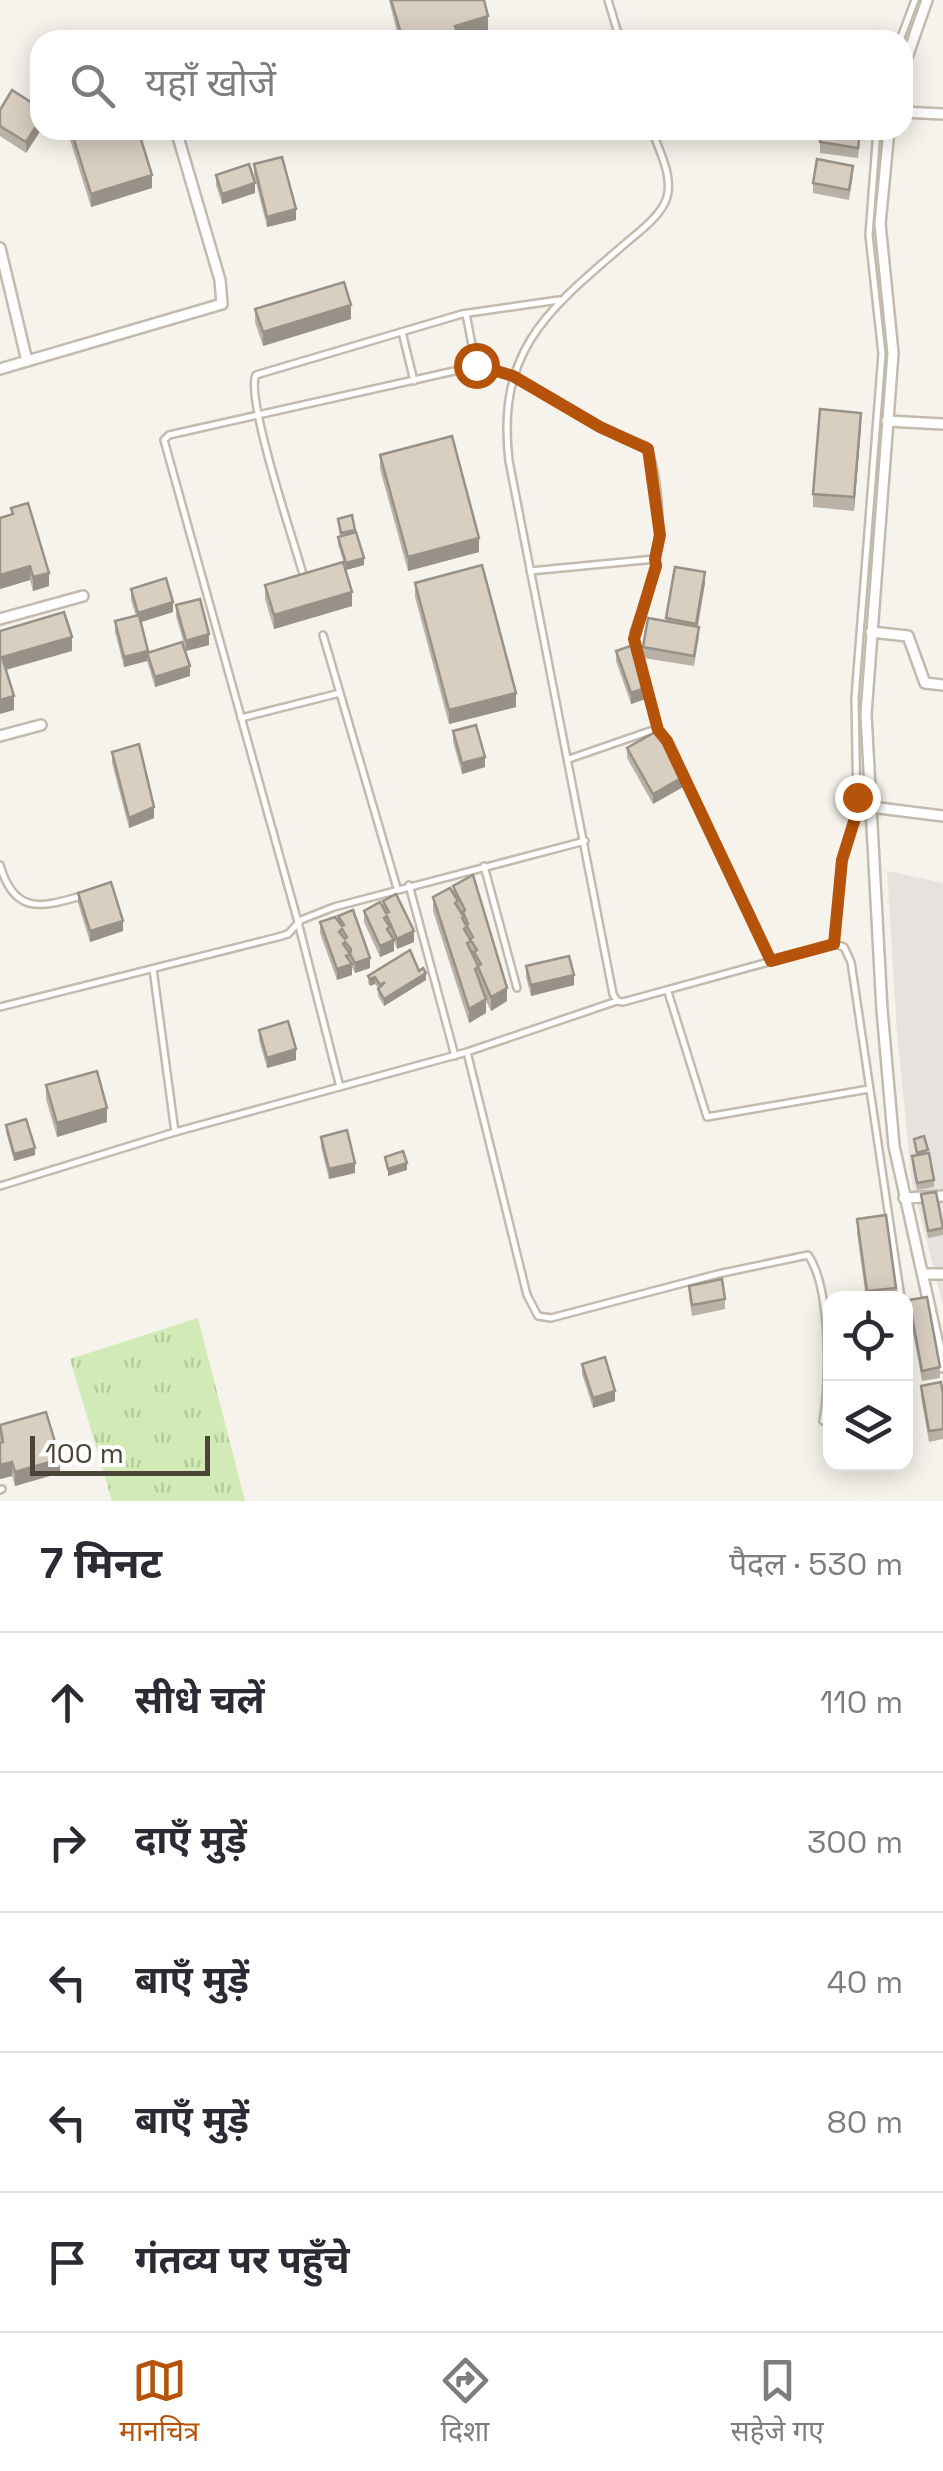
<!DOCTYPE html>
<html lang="hi">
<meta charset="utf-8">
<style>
:root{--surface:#fff;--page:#f7f7f7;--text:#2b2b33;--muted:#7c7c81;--line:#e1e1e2;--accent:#b45309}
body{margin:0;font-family:"Space Grotesk","Noto Sans Devanagari",sans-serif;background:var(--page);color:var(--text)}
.controls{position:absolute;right:30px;bottom:30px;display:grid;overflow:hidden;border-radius:20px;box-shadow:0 5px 25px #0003}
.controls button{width:90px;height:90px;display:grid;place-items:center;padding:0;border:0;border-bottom:2px solid var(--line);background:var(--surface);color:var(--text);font:50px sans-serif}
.scale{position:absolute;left:30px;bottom:25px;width:180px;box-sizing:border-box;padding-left:10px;border:5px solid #4b4439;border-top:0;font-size:28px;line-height:35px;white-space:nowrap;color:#4b4439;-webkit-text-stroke:8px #fff;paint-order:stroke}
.stop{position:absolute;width:30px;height:30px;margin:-22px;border:8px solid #b45309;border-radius:50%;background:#fff}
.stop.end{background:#b45309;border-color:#fff;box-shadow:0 2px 10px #0008}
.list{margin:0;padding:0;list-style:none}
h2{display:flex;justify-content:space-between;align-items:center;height:130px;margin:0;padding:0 40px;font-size:42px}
h2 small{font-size:32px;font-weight:400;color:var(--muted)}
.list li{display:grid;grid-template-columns:65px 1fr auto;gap:30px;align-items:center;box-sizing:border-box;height:140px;padding:0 40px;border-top:2px solid var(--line)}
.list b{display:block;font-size:38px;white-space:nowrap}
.list em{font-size:32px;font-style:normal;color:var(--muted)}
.icon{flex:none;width:55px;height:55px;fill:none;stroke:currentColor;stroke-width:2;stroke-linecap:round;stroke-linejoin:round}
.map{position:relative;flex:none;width:943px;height:1501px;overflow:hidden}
.search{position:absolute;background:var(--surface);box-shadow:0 5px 25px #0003;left:30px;right:30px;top:30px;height:110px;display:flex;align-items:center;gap:25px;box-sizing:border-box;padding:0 35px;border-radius:30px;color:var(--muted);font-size:38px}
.sheet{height:830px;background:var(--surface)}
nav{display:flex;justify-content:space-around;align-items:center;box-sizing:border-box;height:140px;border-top:2px solid var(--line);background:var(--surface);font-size:28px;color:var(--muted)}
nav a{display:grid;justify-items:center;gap:5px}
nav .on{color:var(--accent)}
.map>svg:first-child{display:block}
.industrial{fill:#e6e2dd}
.grass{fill:url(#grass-tufts)}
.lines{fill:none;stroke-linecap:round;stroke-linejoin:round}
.lane-casing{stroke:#c2bbae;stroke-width:10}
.street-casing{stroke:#c2bbae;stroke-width:14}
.lane{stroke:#fff;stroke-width:5}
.street{stroke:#fff;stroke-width:9}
.wall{fill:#bab2a6}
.shaded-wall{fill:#979187}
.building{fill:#d8cfc1;stroke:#979187;stroke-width:2.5;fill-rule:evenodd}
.route{stroke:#b45309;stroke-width:12}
</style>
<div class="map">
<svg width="943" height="1501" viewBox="0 0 943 1501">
<defs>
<pattern id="grass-tufts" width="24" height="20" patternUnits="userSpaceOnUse" patternTransform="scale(2.5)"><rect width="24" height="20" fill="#d2eab5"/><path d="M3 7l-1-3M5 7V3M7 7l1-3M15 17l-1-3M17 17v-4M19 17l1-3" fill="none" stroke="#b6ca9c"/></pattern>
</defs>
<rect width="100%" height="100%" fill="#f6f3ec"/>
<polygon class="industrial" points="887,871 943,883 943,1305 912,1184 897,1032"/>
<polygon class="grass" points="198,1318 245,1501 112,1501 70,1359"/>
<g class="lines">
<defs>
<g id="lane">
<polyline points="608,0 620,40"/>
<polyline points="900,40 915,0"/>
<path d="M 652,130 C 659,151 673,175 667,197 C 662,215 640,231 626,243 C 549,309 496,349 509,461 L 613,994 L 617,1001 L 623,1002 L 834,944 L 844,947 L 851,962 L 901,1298"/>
<polyline points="466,314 476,365"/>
<polyline points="402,332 414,381"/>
<path d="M 302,571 C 293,539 245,396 256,375 L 462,314 L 559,300"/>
<polyline points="530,571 655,559 657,566 634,632 638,661"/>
<polyline points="323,635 397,888"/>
<polyline points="647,691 658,731"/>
<polyline points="241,718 340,693"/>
<polyline points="569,759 650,731 662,734 771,961"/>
<path d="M 0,865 C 14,914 40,908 81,896"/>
<polyline points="484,866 517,988"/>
<polyline points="409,885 455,1056"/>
<polyline points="834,944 842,860 857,810 855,698 882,354 869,235 877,130"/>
<polyline points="153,969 175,1132"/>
<polyline points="668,992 707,1117 869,1089"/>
<polyline points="0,1007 278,937 288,934 301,920 334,907 585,841"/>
<path d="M 467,1052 L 527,1295 L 538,1316 L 551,1318 L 718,1274 L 808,1255 C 831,1287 830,1383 823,1421"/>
<path d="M 340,1087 L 298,922 L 164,440 L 169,435 L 481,365 L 513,376 L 600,427 L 646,446 C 658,470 663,533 655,559"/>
<polyline points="0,1186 175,1132 467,1052 617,1001"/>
<polyline points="0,1490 2,1489"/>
</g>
<g id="street">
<polyline points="903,69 927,0"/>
<polyline points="903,112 943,114"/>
<polyline points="889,130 880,224 893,353 866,714 882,1010 894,1146 943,1367"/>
<polyline points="0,248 27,361"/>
<polyline points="0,369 222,304 220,280 176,130"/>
<polyline points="887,421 943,424"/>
<polyline points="0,619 83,596"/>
<polyline points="871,632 908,636 925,683 943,685"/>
<polyline points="0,736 41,725"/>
<polyline points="871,807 943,816"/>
<polyline points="904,1198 943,1196"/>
<polyline points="923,1274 943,1274"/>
</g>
</defs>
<use href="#lane" class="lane-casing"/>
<use href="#street" class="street-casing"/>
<use href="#lane" class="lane"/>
<use href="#street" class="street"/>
</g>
<g class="wall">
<polygon points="389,0 484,0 488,30 459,39 459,40 399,40"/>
<polygon points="0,110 41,130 26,153 0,136"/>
<polygon points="67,130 138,130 152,188 91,207"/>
<polygon points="861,130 858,158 820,153 820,142"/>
<polygon points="254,164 296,220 267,227 254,175"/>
<polygon points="216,175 255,193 222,204 216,185"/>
<polygon points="853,176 849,200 813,193 813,183"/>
<polygon points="255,309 351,319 263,346 255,322"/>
<polygon points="861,427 854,511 813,507 813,494"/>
<polygon points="380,455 479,552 408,571 380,469"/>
<polygon points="11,508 49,586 33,591 30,580 0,589 0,518 11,515"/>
<polygon points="338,519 355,533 364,565 346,570 338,544 338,537 340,537"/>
<polygon points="415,583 516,707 449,724 415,597"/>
<polygon points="705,583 698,626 699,637 694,666 643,658 643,647 666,621 666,618"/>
<polygon points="265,585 352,606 274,629 265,599"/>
<polygon points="131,589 173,612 141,622 148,653 190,676 155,687 147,661 124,667 115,632 115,621 136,616 131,600"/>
<polygon points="176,605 209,645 186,651 176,616"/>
<polygon points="616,651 648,698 631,704 616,661"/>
<polygon points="453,731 485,767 462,774 453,742"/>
<polygon points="627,748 683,787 653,804 627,758"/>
<polygon points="112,752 154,818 129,828 112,763"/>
<polygon points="473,875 507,1001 491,1011 486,1001 486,1013 469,1023 433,911 433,897 453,892 453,886"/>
<polygon points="78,893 123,931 90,942 78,903"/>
<polygon points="383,901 414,942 397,949 394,941 394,951 380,957 364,922 364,911 383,908"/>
<polygon points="338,916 370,968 355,973 352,967 352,975 337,980 320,933 320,922 338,921"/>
<polygon points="410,950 419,971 426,980 384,1006 378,996 378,988 375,984 370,986 368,983 368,976"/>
<polygon points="526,966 574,985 531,996 526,977"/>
<polygon points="259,1030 296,1060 267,1068 259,1040"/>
<polygon points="46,1085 107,1122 57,1137 46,1099"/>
<polygon points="6,1125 35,1155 14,1161 6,1132"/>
<polygon points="321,1137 355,1173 329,1179 321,1147"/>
<polygon points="914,1139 928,1153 934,1180 934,1187 917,1190 912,1163 912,1156 917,1155"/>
<polygon points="921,1194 943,1228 943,1235 928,1238"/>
<polygon points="857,1219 896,1288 896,1298 866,1298 857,1233"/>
<polygon points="689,1286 725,1299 725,1309 692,1316 689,1296"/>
<polygon points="909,1300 940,1367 940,1378 922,1381 909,1311"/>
<polygon points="582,1364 615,1401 593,1408 582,1374"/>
<polygon points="921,1386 943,1394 943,1439 929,1442 921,1396"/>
<polygon points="0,1425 60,1473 15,1486 12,1476 0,1479"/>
</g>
<g class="shaded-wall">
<polygon points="488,16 488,30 455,40 455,26"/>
<polygon points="40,120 41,130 26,153 26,142"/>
<polygon points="152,175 152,188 91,207 91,194"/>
<polygon points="255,183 255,193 222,204 222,194"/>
<polygon points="296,209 296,220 267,227 267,217"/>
<polygon points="351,305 351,319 263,346 263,332"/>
<polygon points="861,413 861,427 854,511 854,497"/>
<polygon points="479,538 479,552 408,571 408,557"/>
<polygon points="364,558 364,565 346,570 346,563"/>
<polygon points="30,566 30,580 0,589 0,575"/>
<polygon points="705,572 705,583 696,634 696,624"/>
<polygon points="49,573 49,586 33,591 33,577"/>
<polygon points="352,592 352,606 274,629 274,615"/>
<polygon points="173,602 173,612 138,623 138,613"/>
<polygon points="209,634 209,645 186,651 186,641"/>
<polygon points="72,637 72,651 2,671 2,657"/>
<polygon points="148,651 147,661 124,667 124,657"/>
<polygon points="190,666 190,676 155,687 155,677"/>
<polygon points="648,687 648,698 631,704 631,693"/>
<polygon points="516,693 516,707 449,724 449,710"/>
<polygon points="14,696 14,710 0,714 0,700"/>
<polygon points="485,757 485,767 462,774 462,763"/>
<polygon points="683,777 683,787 653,804 653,794"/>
<polygon points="154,807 154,818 129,828 129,818"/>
<polygon points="123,921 123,931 90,942 90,931"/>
<polygon points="414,931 414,942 397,949 397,939"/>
<polygon points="394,940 394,951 380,957 380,946"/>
<polygon points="370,958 370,968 355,973 355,963"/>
<polygon points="352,964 352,975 337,980 337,969"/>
<polygon points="426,973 426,980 384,1006 384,999"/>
<polygon points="574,975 574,985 531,996 531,985"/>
<polygon points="375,977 375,984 370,986 370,979"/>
<polygon points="507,988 507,1001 491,1011 491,997"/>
<polygon points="486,999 486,1013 469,1023 469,1009"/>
<polygon points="296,1049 296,1060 267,1068 267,1058"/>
<polygon points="107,1108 107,1122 57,1137 57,1123"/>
<polygon points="35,1148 35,1155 14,1161 14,1154"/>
<polygon points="355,1163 355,1173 329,1179 329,1169"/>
<polygon points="407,1163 407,1170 388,1176 388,1169"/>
<polygon points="615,1391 615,1401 593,1408 593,1398"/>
<polygon points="60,1459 60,1473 15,1486 15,1472"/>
<polygon points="12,1462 12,1476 0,1479 0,1465"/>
</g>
<g class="building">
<polygon points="391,0 484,0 488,16 455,26 459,40 403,40"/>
<polygon points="12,90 40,108 40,120 26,142 0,126 0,110"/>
<polygon points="71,130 138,130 152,175 91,194"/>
<polygon points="822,130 860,130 858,148 820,142"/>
<polygon points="282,157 296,209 267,217 254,164"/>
<polygon points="817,159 853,166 849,190 813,183"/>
<polygon points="249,164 255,183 222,194 216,175"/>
<polygon points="344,282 351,305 263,332 255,309"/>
<polygon points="820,409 861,413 854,497 813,494"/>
<polygon points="452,436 479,538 408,557 380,455"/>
<polygon points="28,503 49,573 33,577 30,566 0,575 0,518 13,514 11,508"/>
<polygon points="352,515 355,530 341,533 338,519"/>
<polygon points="356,532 364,558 346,563 338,537"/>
<polygon points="343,562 352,592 274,615 265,585"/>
<polygon points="482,565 516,693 449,710 415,583"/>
<polygon points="675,567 705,572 696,624 666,618"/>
<polygon points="166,578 173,602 138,613 131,589"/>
<polygon points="200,599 209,634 186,641 176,605"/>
<polygon points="64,612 72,637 2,657 14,696 0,700 0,631"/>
<polygon points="139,615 148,651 124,657 115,621"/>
<polygon points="648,618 699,627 694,656 643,647"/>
<polygon points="182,642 190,666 155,677 147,653"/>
<polygon points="633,645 648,687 631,693 616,651"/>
<polygon points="476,725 485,757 462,763 453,731"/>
<polygon points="657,731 683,777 653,794 627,748"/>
<polygon points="139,744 154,807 129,818 112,752"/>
<polygon points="473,875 507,988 491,997 478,967 475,969 486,999 469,1009 433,897 450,888 458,901 455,903 464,917 462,918 467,927 464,929 471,941 467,943 478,966 481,964 474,952 477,950 470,939 473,937 466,925 468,924 463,912 465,910 453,886"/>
<polygon points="111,882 123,921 90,931 78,893"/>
<polygon points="396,894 414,931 397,939 387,916 384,918 390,927 387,929 394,940 380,946 364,911 380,902 386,913 389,912 383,901"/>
<path d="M 353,910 L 370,958 L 355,963 L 350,954 L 346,956 L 352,964 L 337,969 L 320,922 L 335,917 L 342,926 L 344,925 L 338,916 ZM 342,929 L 347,937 L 345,939 L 339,932 ZM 345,942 L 351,949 L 350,954 L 343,944 Z"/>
<polygon points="410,950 419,971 423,968 426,973 384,999 378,989 385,982 380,985 375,977 370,979 368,976"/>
<polygon points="569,956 574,975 531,985 526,966"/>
<polygon points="288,1021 296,1049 267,1058 259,1030"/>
<polygon points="97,1071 107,1108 57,1123 46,1085"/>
<polygon points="26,1119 35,1148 14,1154 6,1125"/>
<polygon points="347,1130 355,1163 329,1169 321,1137"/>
<polygon points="924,1136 928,1150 917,1153 914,1139"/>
<polygon points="403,1151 407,1163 388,1169 385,1157"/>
<polygon points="929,1153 934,1180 917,1183 912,1156"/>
<polygon points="936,1192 943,1228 928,1231 921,1194"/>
<polygon points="886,1215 896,1288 867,1291 857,1219"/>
<polygon points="722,1279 725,1299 692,1305 689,1286"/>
<polygon points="927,1297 940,1367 922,1371 909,1300"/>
<polygon points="605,1357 615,1391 593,1398 582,1364"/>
<polygon points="941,1382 943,1394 943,1429 929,1431 921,1386"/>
<polygon points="46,1412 60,1459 15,1472 12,1462 0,1465 0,1443 3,1442 0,1425"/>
</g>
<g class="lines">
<polyline class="route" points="476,365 513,376 600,427 648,449 660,535 655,559 656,566 634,639 658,730 667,741 771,961 834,944 842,860 856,815 857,797"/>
</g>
</svg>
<div class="controls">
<button><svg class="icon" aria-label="locate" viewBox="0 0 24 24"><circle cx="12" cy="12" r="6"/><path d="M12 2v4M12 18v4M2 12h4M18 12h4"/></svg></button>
<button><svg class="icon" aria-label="layers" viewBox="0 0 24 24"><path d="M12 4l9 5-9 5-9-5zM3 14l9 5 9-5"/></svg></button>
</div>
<div class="scale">100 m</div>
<div class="stop" style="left:476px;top:365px"></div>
<div class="stop end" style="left:857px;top:797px"></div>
<div class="search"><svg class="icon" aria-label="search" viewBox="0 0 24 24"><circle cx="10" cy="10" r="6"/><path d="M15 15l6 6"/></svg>यहाँ खोजें</div>
</div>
<section class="sheet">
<h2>7 मिनट<small>पैदल · 530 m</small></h2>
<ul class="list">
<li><svg class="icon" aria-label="ahead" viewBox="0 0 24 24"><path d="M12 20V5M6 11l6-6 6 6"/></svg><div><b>सीधे चलें</b></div><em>110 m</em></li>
<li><svg class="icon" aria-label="right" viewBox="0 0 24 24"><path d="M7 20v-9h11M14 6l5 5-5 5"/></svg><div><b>दाएँ मुड़ें</b></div><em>300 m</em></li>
<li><svg class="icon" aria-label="left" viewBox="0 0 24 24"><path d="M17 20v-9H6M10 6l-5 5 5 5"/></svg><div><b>बाएँ मुड़ें</b></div><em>40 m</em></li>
<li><svg class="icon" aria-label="left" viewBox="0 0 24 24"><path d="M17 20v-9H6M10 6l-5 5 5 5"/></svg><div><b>बाएँ मुड़ें</b></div><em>80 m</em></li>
<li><svg class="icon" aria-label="arrive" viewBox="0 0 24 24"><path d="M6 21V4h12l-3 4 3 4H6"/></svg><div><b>गंतव्य पर पहुँचे</b></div></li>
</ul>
</section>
<nav>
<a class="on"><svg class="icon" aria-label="map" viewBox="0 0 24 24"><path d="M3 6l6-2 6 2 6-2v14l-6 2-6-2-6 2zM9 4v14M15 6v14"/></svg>मानचित्र</a>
<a><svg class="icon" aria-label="directions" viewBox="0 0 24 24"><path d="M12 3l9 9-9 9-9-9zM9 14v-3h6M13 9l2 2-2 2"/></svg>दिशा</a>
<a><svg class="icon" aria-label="saved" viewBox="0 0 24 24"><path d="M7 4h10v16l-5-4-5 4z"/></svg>सहेजे गए</a>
</nav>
